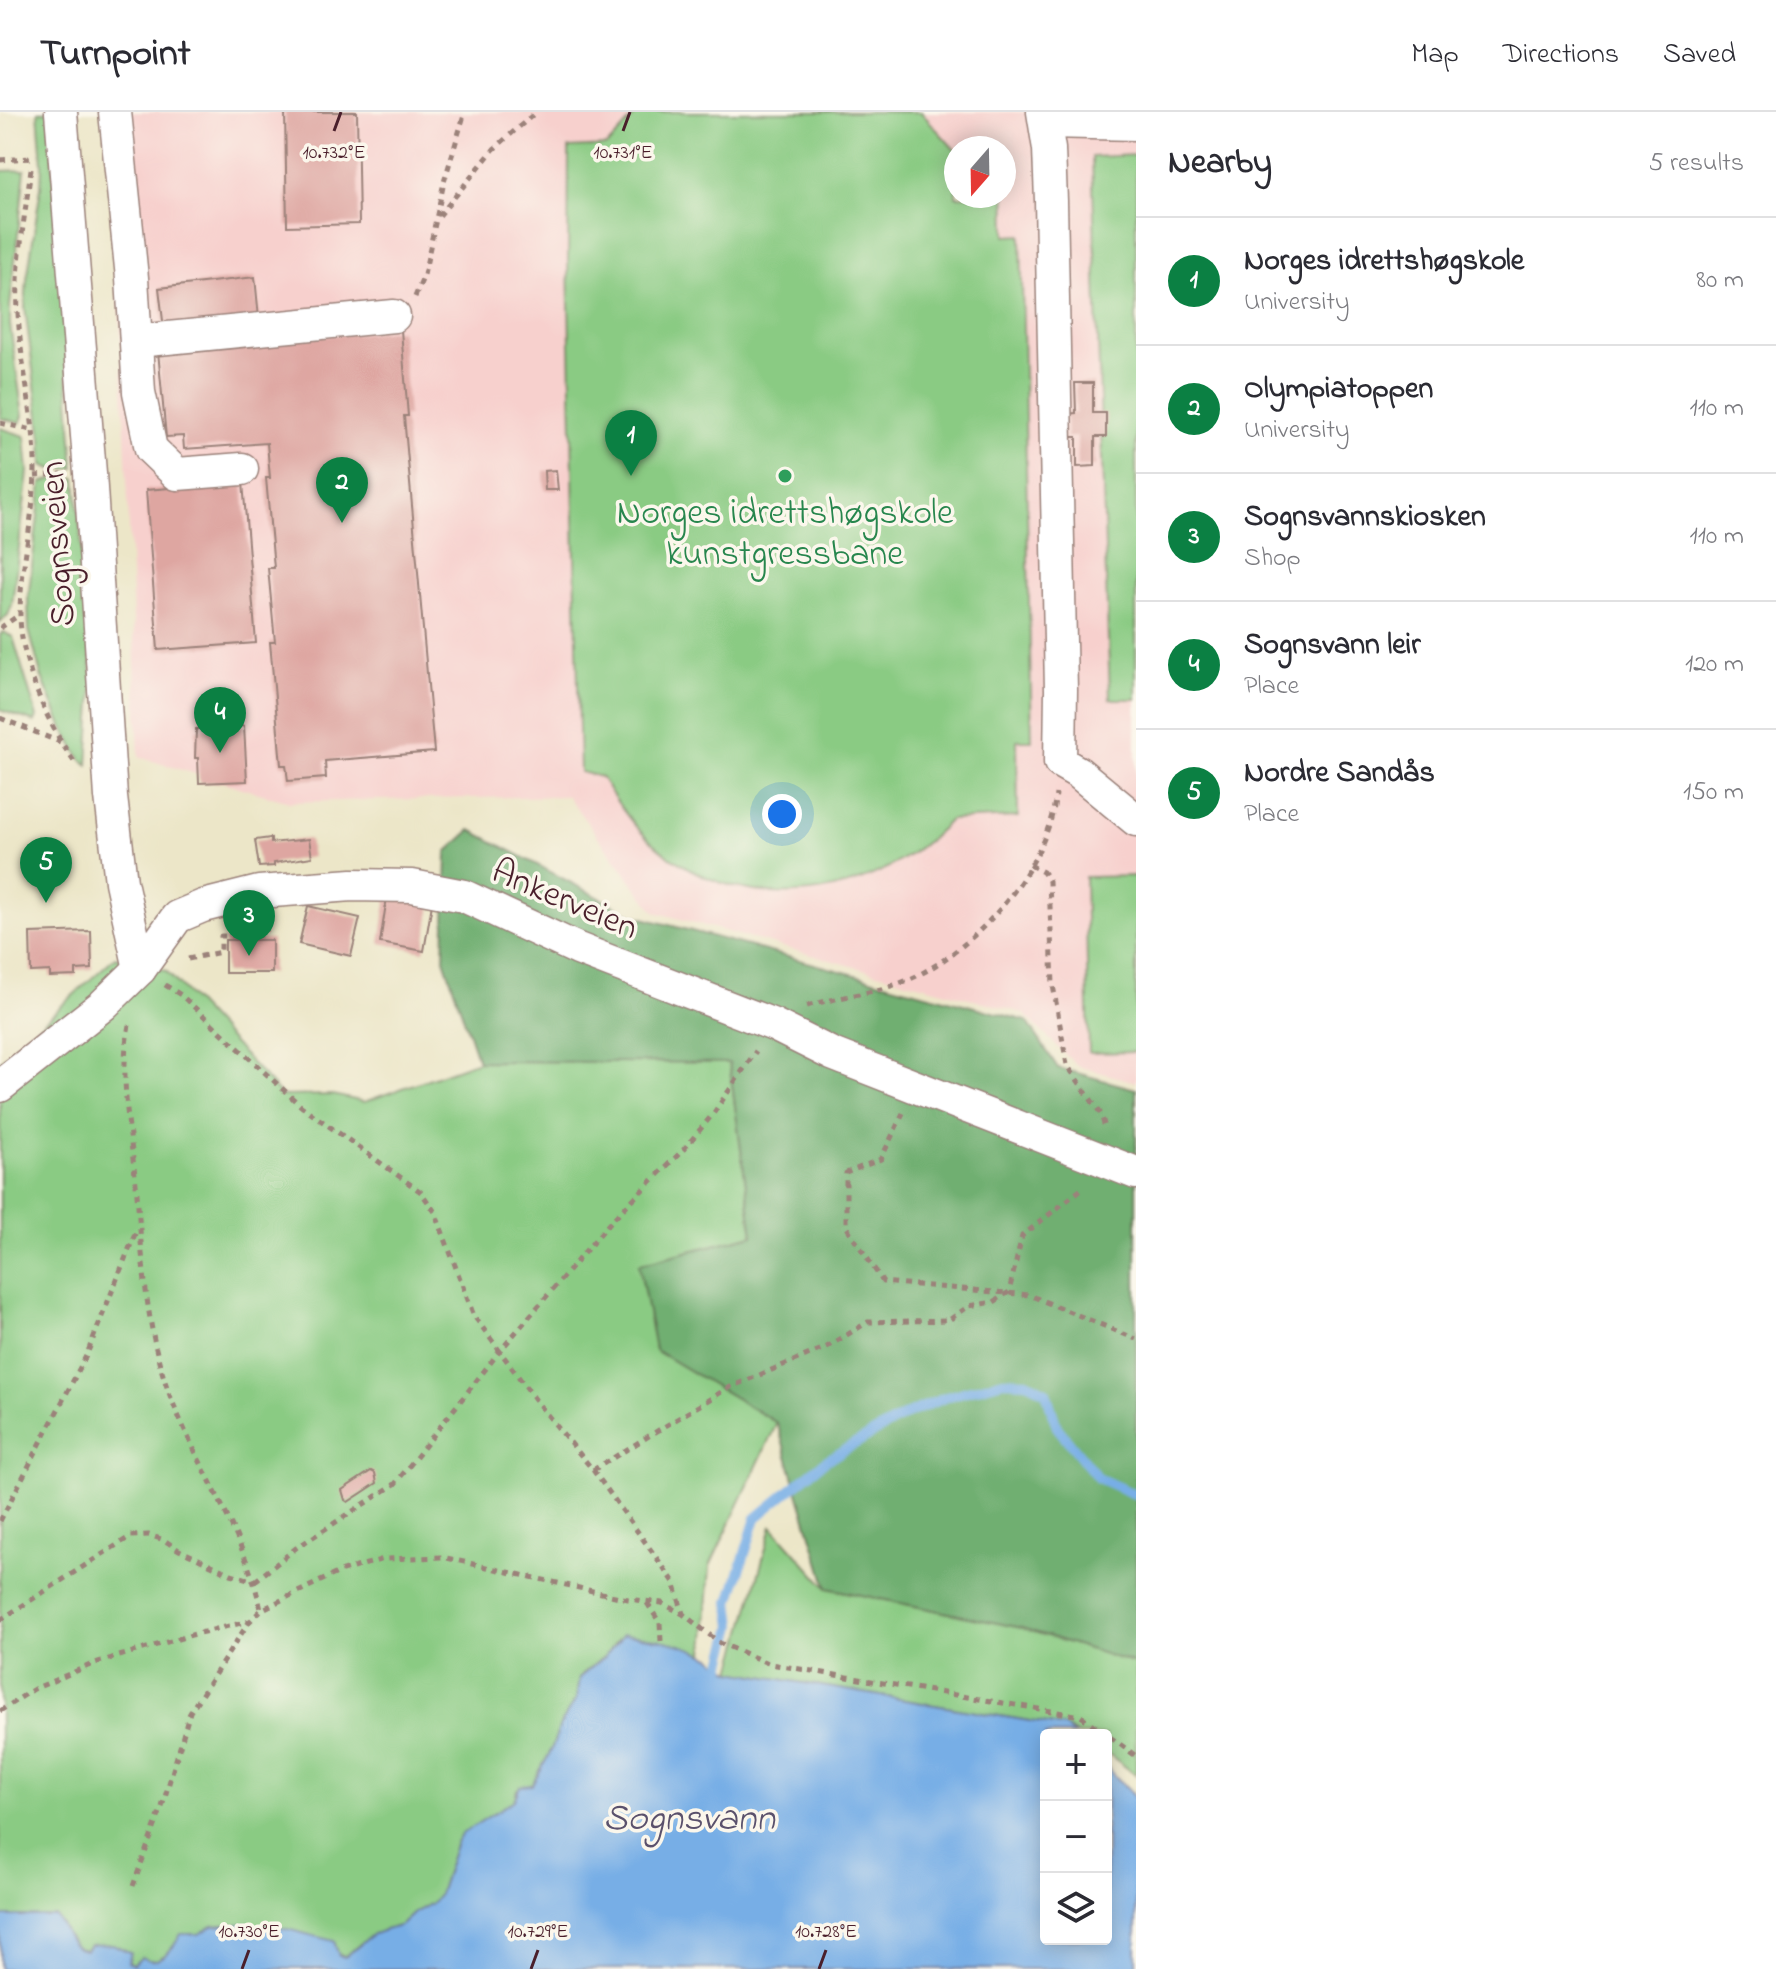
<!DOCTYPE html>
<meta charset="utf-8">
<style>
:root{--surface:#fff;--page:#f7f7f7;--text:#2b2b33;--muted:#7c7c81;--line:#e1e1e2;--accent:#0b8043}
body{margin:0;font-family:"Indie Flower",sans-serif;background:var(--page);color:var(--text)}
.controls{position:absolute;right:24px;bottom:24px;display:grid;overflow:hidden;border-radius:8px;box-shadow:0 4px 20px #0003}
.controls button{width:72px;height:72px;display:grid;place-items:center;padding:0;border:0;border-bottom:2px solid var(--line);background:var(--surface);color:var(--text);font:40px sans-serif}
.compass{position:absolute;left:944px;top:24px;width:72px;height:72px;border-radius:50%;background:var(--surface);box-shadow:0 4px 20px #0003;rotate:200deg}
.you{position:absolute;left:782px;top:702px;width:28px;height:28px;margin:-20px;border:6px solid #fff;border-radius:50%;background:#1a73e8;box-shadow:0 0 0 12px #1a73e833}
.badge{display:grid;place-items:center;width:52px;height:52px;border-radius:50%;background:var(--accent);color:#fff;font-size:26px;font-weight:700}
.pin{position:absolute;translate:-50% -66px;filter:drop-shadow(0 2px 4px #0008)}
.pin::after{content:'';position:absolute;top:42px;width:28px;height:24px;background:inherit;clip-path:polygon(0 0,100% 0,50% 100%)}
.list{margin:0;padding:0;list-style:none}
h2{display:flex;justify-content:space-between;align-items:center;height:104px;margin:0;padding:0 32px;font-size:34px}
h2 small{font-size:26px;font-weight:400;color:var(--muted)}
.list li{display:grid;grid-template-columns:52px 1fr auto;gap:24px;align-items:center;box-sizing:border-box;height:128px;padding:0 32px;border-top:2px solid var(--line)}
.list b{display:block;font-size:30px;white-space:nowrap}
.list p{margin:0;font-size:26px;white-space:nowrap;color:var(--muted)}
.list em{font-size:26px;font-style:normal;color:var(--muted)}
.icon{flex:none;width:44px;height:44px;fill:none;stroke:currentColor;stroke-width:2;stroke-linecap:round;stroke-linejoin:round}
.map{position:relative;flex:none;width:1136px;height:1857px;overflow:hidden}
header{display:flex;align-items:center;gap:48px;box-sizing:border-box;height:112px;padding:0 40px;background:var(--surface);border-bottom:2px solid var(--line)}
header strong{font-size:38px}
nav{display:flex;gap:44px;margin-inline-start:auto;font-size:28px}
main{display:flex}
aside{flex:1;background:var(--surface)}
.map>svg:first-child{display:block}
.built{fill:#f7d0cd;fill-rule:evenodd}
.green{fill:#8acb83;stroke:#6a7557;stroke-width:2}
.forest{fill:#6faf71;stroke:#5c674e;stroke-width:2}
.water{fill:#77aee6;stroke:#606688;stroke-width:2}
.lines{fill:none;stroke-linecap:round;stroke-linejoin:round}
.stream{stroke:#77aee6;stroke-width:10}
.building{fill:#dea6a1}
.minor-casing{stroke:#9b827a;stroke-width:35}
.path{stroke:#9b827a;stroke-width:5;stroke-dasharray:6 6;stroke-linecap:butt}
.minor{stroke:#fff;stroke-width:32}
.ticks{fill:none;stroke:#4a1f2b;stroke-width:3}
.leisure-dot{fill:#2e9e5b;stroke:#fbf7ec;stroke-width:3}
.labels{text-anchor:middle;stroke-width:7;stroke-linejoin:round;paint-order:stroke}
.leisure-label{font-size:36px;fill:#27864d;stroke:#fbf7ec}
.street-label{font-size:36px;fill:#4a1f2b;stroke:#fbf7ec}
.water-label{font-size:38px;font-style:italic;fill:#5a516c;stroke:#fbf7ec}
.ticks-label{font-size:20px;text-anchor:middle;fill:#4a1f2b;stroke:#fbf7ec;stroke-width:7;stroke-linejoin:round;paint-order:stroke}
</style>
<header>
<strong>Turnpoint</strong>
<nav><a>Map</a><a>Directions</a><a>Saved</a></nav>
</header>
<main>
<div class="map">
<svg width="1136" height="1857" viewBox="0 0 1136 1857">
<rect width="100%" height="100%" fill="#fbf7ec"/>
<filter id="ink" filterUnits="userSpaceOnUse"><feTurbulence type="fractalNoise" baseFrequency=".0125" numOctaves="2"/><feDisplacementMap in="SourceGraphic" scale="16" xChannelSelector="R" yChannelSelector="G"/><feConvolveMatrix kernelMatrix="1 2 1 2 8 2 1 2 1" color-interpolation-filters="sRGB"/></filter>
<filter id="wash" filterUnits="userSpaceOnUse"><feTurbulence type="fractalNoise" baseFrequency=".006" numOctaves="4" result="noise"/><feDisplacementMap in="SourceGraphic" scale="32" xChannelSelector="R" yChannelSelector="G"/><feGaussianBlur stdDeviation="1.8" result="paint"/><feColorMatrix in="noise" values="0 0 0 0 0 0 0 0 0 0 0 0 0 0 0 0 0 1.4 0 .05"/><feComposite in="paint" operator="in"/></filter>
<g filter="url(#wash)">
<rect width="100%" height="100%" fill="#ece6c8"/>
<path class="built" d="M 111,0 L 1136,0 L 1136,970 L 1077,954 L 1023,901 L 655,800 L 567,684 L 289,690 L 139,645 ZM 956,36 L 1004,36 L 1004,84 L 956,84 Z"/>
<g class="green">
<polygon points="38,0 49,0 74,356 52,357 43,353 42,328 25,196 27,167 41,75 42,52"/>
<path d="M 638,0 L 921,0 L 956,39 L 956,84 L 1004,84 L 1005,51 L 1006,124 L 1021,123 L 1032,628 L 1017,628 L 1018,705 L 950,708 C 868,795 735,810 645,724 C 627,707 614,685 601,665 L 580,660 L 568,148 L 569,36 L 607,34 Z"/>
<polygon points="1136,43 1136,587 1110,587 1092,45"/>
<polygon points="25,58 10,194 10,213 23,304 20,311 0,306 0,59"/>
<polygon points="0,316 25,324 28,360 12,493 8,503 0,510"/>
<polygon points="76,366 93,576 88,653 81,647 62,614 41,563 29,518 28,487 42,371 53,367"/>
<polygon points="3,520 13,525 37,605 35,610 0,598 0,523"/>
<polygon points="1136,764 1136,940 1089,941 1085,765"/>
<path d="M 115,845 L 166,859 L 282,984 L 333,983 L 364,990 L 478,949 L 729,950 L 753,1123 L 640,1152 L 655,1238 L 777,1311 L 710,1454 L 704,1542 C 676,1532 648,1523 618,1527 L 605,1544 L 582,1562 L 576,1588 L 561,1611 L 550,1641 L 532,1673 L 517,1677 L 515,1688 L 463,1721 L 456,1730 L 439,1782 L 432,1791 L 414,1801 L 401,1813 L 361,1831 L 345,1845 L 265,1817 L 234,1812 L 213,1814 L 155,1849 L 133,1853 L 129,1852 L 129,1847 L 119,1836 L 80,1838 L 73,1833 L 55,1804 L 0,1804 L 0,950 Z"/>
<polygon points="772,1414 827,1476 1022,1516 1136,1552 1136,1663 1106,1640 1106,1623 1078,1623 1065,1615 732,1559"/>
</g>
<polygon class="forest" points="471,718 632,803 1027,909 1058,956 1136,977 1136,1552 1022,1516 827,1476 777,1311 655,1238 639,1152 753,1123 729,951 478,949 444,847 447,740"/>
<path class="water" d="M 623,1523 C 652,1525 685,1532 711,1545 C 718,1549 724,1555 732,1559 L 1065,1615 L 1074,1623 L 1046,1623 L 1046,1827 L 1106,1827 L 1106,1654 L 1136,1686 L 1136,1857 L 0,1857 L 0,1804 L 55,1804 C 66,1816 67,1836 86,1838 L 90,1833 L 113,1832 L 131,1841 L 128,1850 L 133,1853 L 142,1845 C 159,1856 173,1837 181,1822 L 199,1822 L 213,1814 L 244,1812 L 283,1816 L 334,1829 L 339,1844 L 345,1845 L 373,1822 L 401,1813 L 414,1801 L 432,1791 L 439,1782 L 456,1730 L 463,1721 L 514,1688 L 520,1674 L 532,1673 L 550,1641 L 561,1611 L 576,1588 L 579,1566 L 605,1544 Z"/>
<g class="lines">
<polyline class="stream" points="722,1555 733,1514 730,1490 756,1406 825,1349 907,1302 949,1284 1003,1269 1027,1270 1046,1280 1057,1315 1098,1366 1136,1383"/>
</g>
<g id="blocks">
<g class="building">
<polygon points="285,0 357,0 359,112 287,114"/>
<polygon points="255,165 259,206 164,217 159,176"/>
<polygon points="401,218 408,304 404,304 434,640 325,649 326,666 288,669 286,653 281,653 270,530 275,530 268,456 274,456 266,366 270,366 267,331 184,337 183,324 166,325 158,239"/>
<polygon points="1075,271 1093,271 1093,301 1106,301 1106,325 1095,325 1095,354 1077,355 1077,325 1067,325 1066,302 1076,301"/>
<polygon points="556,358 558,378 545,378 544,359"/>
<polygon points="243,370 256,531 158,538 146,378"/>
<polygon points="244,614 247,669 199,671 198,646 195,646 196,617"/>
<polygon points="271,726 271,731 309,727 312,745 274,751 274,754 259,755 255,728"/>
<polygon points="387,785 432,792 424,839 380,831"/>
<polygon points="308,794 360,806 351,844 299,832"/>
<polygon points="91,819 92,857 76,858 76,864 50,865 50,859 31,860 30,821"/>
<rect x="225" y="828" width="47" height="33"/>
<polygon points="371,1359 375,1361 377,1371 348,1390 345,1388 342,1378"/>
</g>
</g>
</g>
<g filter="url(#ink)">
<use href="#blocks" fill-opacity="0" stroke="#9b827a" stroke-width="2"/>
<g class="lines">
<defs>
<g id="minor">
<polyline points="61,0 90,361 111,685 121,770 140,857"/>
<polyline points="115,0 132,166 139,280 151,337 177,362 242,357"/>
<polyline points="1043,0 1049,37 1051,89 1061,578 1060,650 1079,661 1136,708"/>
<polyline points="1046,10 1136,12"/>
<polyline points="137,229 394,204"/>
<polyline points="0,974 103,893 140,857 177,805 203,794 259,780 352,773 412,774 464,784 578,837 774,913 832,942 1136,1061"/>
</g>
</defs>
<use href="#minor" class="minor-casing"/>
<g class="path">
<polyline points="0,48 31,46"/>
<path d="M 31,57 C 24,109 14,162 19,215 C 22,259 34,303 35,348 C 36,399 21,449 20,499 C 19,547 48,615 76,652"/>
<polyline points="439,104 494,37 536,0"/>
<polyline points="415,185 424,163 444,70 465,0"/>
<polyline points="0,311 33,318"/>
<polyline points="35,364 62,362"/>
<polyline points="0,516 19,503"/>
<polyline points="0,606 60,630"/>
<polyline points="1030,753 1043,760 1049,769 1053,873 1067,953 1101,1002 1105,1016"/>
<polyline points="188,847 221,840 221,824 263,823 269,810"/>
<polyline points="165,873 181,883 301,994 421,1080 435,1100 474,1204 540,1294 593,1358 674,1470 683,1502"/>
<path d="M 807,894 C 838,885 880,880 908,868 C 976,838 1047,757 1056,682"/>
<path d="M 129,913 C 118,968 132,1027 137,1082 C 143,1150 146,1222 171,1286 C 199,1357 245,1423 261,1498"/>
<polyline points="903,1001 881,1047 846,1061 846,1114 883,1170 1029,1183 1136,1227"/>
<polyline points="593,1358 728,1276 827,1235 868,1210 949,1208 969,1194 994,1190 1009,1180 1022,1124 1084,1075"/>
<polyline points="0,1409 87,1242 137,1117"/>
<polyline points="255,1469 296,1436 395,1372 499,1240 612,1108 684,1037 713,1002 756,939"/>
<polyline points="647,1491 660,1511 661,1529"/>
<polyline points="0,1508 131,1424 149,1423 164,1428 179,1438 231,1462 255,1469"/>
<polyline points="0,1599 34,1577 95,1551 195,1522 250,1509 261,1498 339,1460 384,1447 442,1445 628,1487 662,1491 683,1502 720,1531 770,1552 1081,1604 1136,1644"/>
<polyline points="133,1774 162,1695 190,1600 249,1510"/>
</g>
<use href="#minor" class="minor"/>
</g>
</g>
<path class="ticks" d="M 334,19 L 341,0M 623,19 L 630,0M 242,1857 L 249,1838M 531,1857 L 538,1838M 819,1857 L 826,1838"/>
<circle class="leisure-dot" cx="785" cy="364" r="8"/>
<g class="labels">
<g class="leisure-label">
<text x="785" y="411">Norges idrettshøgskole<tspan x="785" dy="41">kunstgressbane</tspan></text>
</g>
<g class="street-label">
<text transform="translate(55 432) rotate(-94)" y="13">Sognsveien</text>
<text transform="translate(566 785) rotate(23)" y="13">Ankerveien</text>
</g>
<g class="water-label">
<text x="689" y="1717">Sognsvann</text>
</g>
</g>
<g class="ticks-label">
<text x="334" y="46">10.732°E</text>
<text x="623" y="46">10.731°E</text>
<text x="249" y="1825">10.730°E</text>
<text x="538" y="1825">10.729°E</text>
<text x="826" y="1825">10.728°E</text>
</g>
</svg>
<div class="controls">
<button>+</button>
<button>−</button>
<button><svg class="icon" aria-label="layers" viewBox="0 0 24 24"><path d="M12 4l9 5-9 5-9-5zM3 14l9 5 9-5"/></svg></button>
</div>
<svg class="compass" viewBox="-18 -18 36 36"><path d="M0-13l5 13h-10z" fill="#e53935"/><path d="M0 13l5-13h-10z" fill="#7c7c81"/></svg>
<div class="you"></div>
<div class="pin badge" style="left:631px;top:364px">1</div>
<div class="pin badge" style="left:342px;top:411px">2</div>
<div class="pin badge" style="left:249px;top:844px">3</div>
<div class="pin badge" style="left:220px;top:641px">4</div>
<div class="pin badge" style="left:46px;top:791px">5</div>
</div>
<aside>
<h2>Nearby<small>5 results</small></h2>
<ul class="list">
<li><span class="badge">1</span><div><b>Norges idrettshøgskole</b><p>University</p></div><em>80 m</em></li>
<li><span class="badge">2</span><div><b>Olympiatoppen</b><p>University</p></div><em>110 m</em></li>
<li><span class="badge">3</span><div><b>Sognsvannskiosken</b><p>Shop</p></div><em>110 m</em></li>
<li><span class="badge">4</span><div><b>Sognsvann leir</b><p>Place</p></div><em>120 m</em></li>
<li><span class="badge">5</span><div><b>Nordre Sandås</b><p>Place</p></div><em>150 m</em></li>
</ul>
</aside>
</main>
